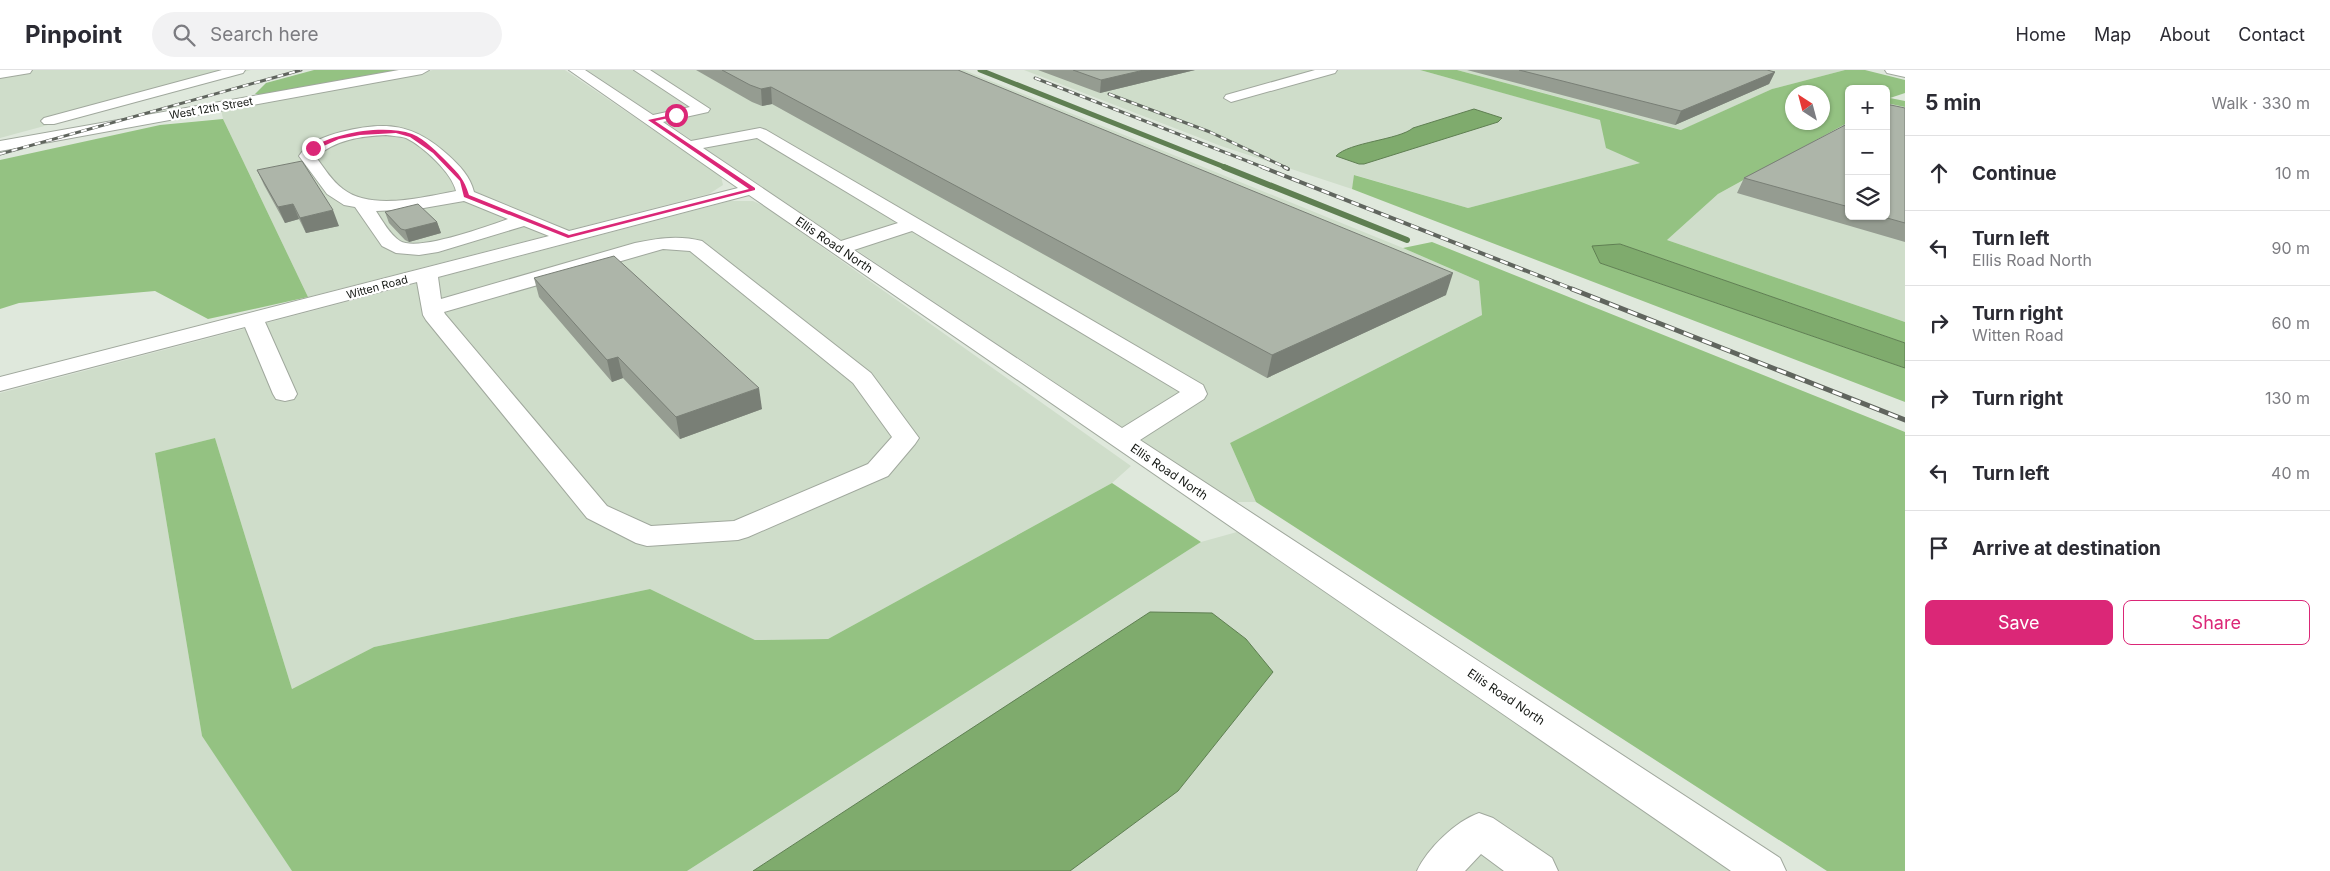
<!DOCTYPE html>
<meta charset="utf-8">
<style>
:root{--surface:#fff;--page:#f2f2f3;--text:#2b2b33;--muted:#7c7c81;--line:#e1e1e2;--accent:#db2777}
body{margin:0;font-family:Inter,sans-serif;background:var(--page);color:var(--text)}
.controls{position:absolute;right:15px;top:15px;display:grid;overflow:hidden;border-radius:8px;box-shadow:0 1px 4px #0004}
.controls button{width:45px;height:45px;display:grid;place-items:center;padding:0;border:0;border-bottom:1px solid var(--line);background:var(--surface);color:var(--text);font:25px sans-serif}
.compass{position:absolute;left:1785px;top:15px;width:45px;height:45px;border-radius:50%;background:var(--surface);box-shadow:0 1px 4px #0004;rotate:324deg}
.stop{position:absolute;width:15px;height:15px;margin:-11px;border:4px solid #db2777;border-radius:50%;background:#fff}
.stop.end{background:#db2777;border-color:#fff;box-shadow:0 1px 5px #0008}
.list{margin:0;padding:0;list-style:none}
h2{display:flex;justify-content:space-between;align-items:center;height:65px;margin:0;padding:0 20px;font-size:21px}
h2 small{font-size:16px;font-weight:400;color:var(--muted)}
.list li{display:grid;grid-template-columns:32px 1fr auto;gap:15px;align-items:center;box-sizing:border-box;height:75px;padding:0 20px;border-top:1px solid var(--line)}
.list b{display:block;font-size:19px;white-space:nowrap}
.list p{margin:0;font-size:16px;white-space:nowrap;color:var(--muted)}
.list em{font-size:16px;font-style:normal;color:var(--muted)}
.actions{display:flex;gap:10px;padding:15px 20px}
.actions a{flex:1;padding:11px 0;border:1px solid var(--accent);border-radius:8px;text-align:center;font-size:18px;color:var(--accent)}
.actions .main{background:var(--accent);color:#fff}
.icon{flex:none;width:28px;height:28px;fill:none;stroke:currentColor;stroke-width:2;stroke-linecap:round;stroke-linejoin:round}
.map{position:relative;flex:none;width:1905px;height:801px;overflow:hidden}
header{display:flex;align-items:center;gap:30px;box-sizing:border-box;height:70px;padding:0 25px;background:var(--surface);border-bottom:1px solid var(--line)}
header strong{font-size:24px}
nav{display:flex;gap:28px;margin-inline-start:auto;font-size:18px}
.search{width:350px;height:45px;background:var(--page);display:flex;align-items:center;gap:12px;box-sizing:border-box;padding:0 18px;border-radius:28px;color:var(--muted);font-size:19px}
main{display:flex}
aside{flex:1;background:var(--surface)}
.map>svg:first-child{display:block}
.built{fill:#cfddca}
.forest{fill:#94c282;fill-rule:evenodd}
.water{fill:#7fab6d;stroke:#5f7f52}
.lines{fill:none;stroke-linecap:round;stroke-linejoin:round}
.stream-far1{stroke:#5f7f52;stroke-width:5}
.stream{stroke:#5f7f52;stroke-width:6}
.minor-casing{stroke:#a0a89d;stroke-width:2}
.minor{fill:#fff;fill-rule:evenodd}
.rail-far2-casing{stroke:#60655e;stroke-width:3}
.rail-far1-casing{stroke:#60655e;stroke-width:4}
.rail-casing{stroke:#60655e;stroke-width:5}
.rail-far2{stroke:#fff;stroke-width:2;stroke-dasharray:6;stroke-linecap:butt}
.rail-far1{stroke:#fff;stroke-width:2.5;stroke-dasharray:8;stroke-linecap:butt}
.rail{stroke:#fff;stroke-width:3;stroke-dasharray:10;stroke-linecap:butt}
.wall{fill:#959c91}
.shaded-wall{fill:#797f76}
.building{fill:#adb5a9;stroke:#797f76}
.route{fill:#db2777}
.labels{text-anchor:middle;stroke-width:4.5;stroke-linejoin:round;paint-order:stroke}
.far-street-label{font-size:11px;fill:#151814;stroke:#fff}
.street-label{font-size:12px;fill:#151814;stroke:#fff}
</style>
<header>
<strong>Pinpoint</strong>
<div class="search"><svg class="icon" aria-label="search" viewBox="0 0 24 24"><circle cx="10" cy="10" r="6"/><path d="M15 15l6 6"/></svg>Search here</div>
<nav><a>Home</a><a>Map</a><a>About</a><a>Contact</a></nav>
</header>
<main>
<div class="map">
<svg width="1905" height="801" viewBox="0 0 1905 801">
<rect width="100%" height="100%" fill="#dfe8dc"/>
<g class="built">
<polygon points="0,0 251,0 0,68"/>
<polygon points="433,0 565,0 721,106 723,115 709,124 308,227 223,49 221,39"/>
<polygon points="587,0 964,0 1403,178 1479,211 1482,245 1230,373 1256,432 1234,432"/>
<polygon points="1024,0 1420,0 1601,50 1640,93 1468,138 1355,105 1352,119 1221,76"/>
<polygon points="1457,0 1845,0 1772,19 1682,60"/>
<polygon points="1886,33 1905,37 1905,252 1667,170 1718,124 1849,53 1849,146 1886,146"/>
<polygon points="730,131 753,131 764,136 1131,396 1112,413 828,569 755,570 650,519 374,577 292,619 215,368 155,383 202,666 292,801 0,801 0,323"/>
<polygon points="1237,462 1734,801 687,801 1201,472"/>
</g>
<g class="forest">
<polygon points="314,0 402,0 265,24 255,24 266,13"/>
<path d="M 1420,0 L 1457,0 L 1681,60 L 1772,19 L 1845,0 L 1865,0 L 1905,10 L 1905,23 L 1890,28 L 1905,31 L 1905,37 L 1886,33 L 1886,19 L 1849,19 L 1849,52 L 1718,124 L 1667,170 L 1905,252 L 1905,273 L 1620,174 L 1593,177 L 1600,193 L 1905,298 L 1905,332 L 1352,119 L 1354,105 L 1468,138 L 1640,93 L 1606,78 L 1600,50 ZM 1792,22 L 1822,22 L 1822,52 L 1792,52 Z"/>
<polygon points="223,49 308,227 208,249 155,221 19,233 0,239 0,90 160,55"/>
<polygon points="1432,172 1905,362 1905,801 1827,801 1256,432 1230,373 1482,245 1479,211 1403,178"/>
<polygon points="215,368 292,619 374,577 650,519 755,570 828,569 1112,413 1201,472 687,801 292,801 202,666 155,383"/>
</g>
<g class="water">
<path d="M 1474,39 L 1502,48 L 1498,52 L 1364,94 L 1359,94 L 1336,86 C 1349,72 1399,70 1413,58 Z"/>
<polygon points="1620,174 1905,273 1905,298 1600,193 1592,176"/>
<polygon points="1150,542 1212,543 1246,569 1273,602 1178,721 1070,801 753,801"/>
</g>
<g class="lines">
<polyline class="stream-far1" points="980,0 1227,98"/>
<polyline class="stream" points="1224,97 1407,170"/>
<defs>
<g id="minor">
<polygon points="0,0 32,0 30,3 0,8"/>
<polygon points="222,0 245,0 243,3 54,54 44,54 41,51 44,48"/>
<polygon points="399,0 429,0 422,4 0,81 0,71"/>
<path d="M 569,0 L 585,0 L 653,45 L 690,37 L 634,0 L 650,0 L 710,39 L 708,42 L 663,52 L 691,71 L 760,58 L 766,60 L 1203,315 L 1207,324 L 1204,329 L 1140,370 L 1780,788 L 1786,801 L 1731,801 L 749,125 L 438,207 L 441,229 L 635,173 C 658,168 679,165 702,171 L 871,303 L 919,368 L 915,374 L 888,406 L 748,467 L 738,470 L 647,476 L 636,473 L 587,448 L 426,250 L 423,245 L 417,212 L 265,252 L 297,324 L 294,329 L 285,331 L 276,329 L 273,324 L 245,257 L 0,321 L 0,307 L 549,166 L 524,156 L 438,182 L 419,185 L 396,183 L 382,176 L 355,137 L 344,135 L 327,124 L 299,86 C 308,72 326,66 341,62 C 386,51 413,53 448,85 C 460,96 470,106 474,122 L 569,161 L 738,118 ZM 386,65 C 392,66 399,66 406,68 C 423,76 452,103 456,121 C 424,127 371,141 343,119 C 332,111 324,98 316,87 C 335,70 361,66 386,65 ZM 757,68 L 898,153 L 841,171 L 703,78 ZM 464,131 L 508,149 C 488,156 418,182 400,171 C 390,165 382,150 376,141 L 418,139 ZM 912,161 L 1180,322 L 1122,358 L 854,180 ZM 663,179 L 690,181 L 853,313 L 892,367 L 868,394 L 734,451 L 651,456 L 607,436 L 445,244 L 444,242 Z"/>
<polygon points="1315,0 1337,0 1335,3 1231,32 1224,28 1226,25"/>
<polygon points="1885,0 1905,0 1905,7 1887,3"/>
<path d="M 1479,743 L 1493,748 L 1552,788 L 1558,801 L 1504,801 L 1481,784 L 1465,801 L 1417,801 C 1427,779 1456,751 1479,743 Z"/>
</g>
</defs>
<use href="#minor" class="minor-casing"/>
<use href="#minor" class="minor"/>
<defs>
<g id="rail-far2">
<polyline points="1035,8 1265,98"/>
<polyline points="1109,24 1210,62 1287,98"/>
<polyline points="0,84 301,0"/>
</g>
<g id="rail-far1">
<polyline points="1262,97 1575,220"/>
<polyline points="1284,97 1288,99"/>
</g>
<polyline id="rail" points="1572,219 1905,350"/>
</defs>
<use href="#rail-far2" class="rail-far2-casing"/>
<use href="#rail-far1" class="rail-far1-casing"/>
<use href="#rail" class="rail-casing"/>
<use href="#rail-far2" class="rail-far2"/>
<use href="#rail-far1" class="rail-far1"/>
<use href="#rail" class="rail"/>
</g>
<g class="wall">
<polygon points="696,0 958,0 1446,225 1267,308 772,34 762,36 752,32"/>
<polygon points="1038,0 1195,0 1100,23"/>
<polygon points="1467,0 1767,0 1775,2 1769,14 1675,55"/>
<polygon points="1905,38 1905,172 1737,123 1744,108 1849,53 1849,146 1886,146"/>
<polygon points="257,100 339,156 306,163 299,149 285,153 264,115"/>
<polygon points="385,142 437,152 441,163 409,172 405,170 389,153"/>
<polygon points="534,208 762,339 680,369 623,308 612,312 539,227"/>
</g>
<g class="shaded-wall">
<polygon points="1144,0 1195,0 1100,23 1101,10"/>
<polygon points="1775,2 1769,14 1675,55 1681,41"/>
<polygon points="771,17 772,34 762,36 761,19"/>
<polygon points="293,134 299,149 285,153 278,137"/>
<polygon points="333,140 339,156 306,163 300,148"/>
<polygon points="437,152 441,163 409,172 405,160"/>
<polygon points="1453,203 1446,225 1267,308 1272,285"/>
<polygon points="618,287 623,308 612,312 607,290"/>
<polygon points="759,318 762,339 680,369 676,347"/>
</g>
<g class="building">
<polygon points="722,0 958,0 1453,203 1272,285 771,17 761,19 750,15"/>
<polygon points="1073,0 1144,0 1101,10"/>
<polygon points="1519,0 1767,0 1775,2 1681,41"/>
<polygon points="1886,34 1905,38 1905,153 1880,146 1886,146"/>
<polygon points="1849,53 1849,137 1744,108"/>
<polygon points="302,91 333,140 300,148 293,134 278,137 257,100"/>
<polygon points="418,134 437,152 405,160 401,159 385,142"/>
<polygon points="614,186 759,318 676,347 618,287 607,290 534,208"/>
</g>
<path class="route" d="M 676,44 L 678,46 L 655,51 L 755,118 L 755,120 L 568,168 L 464,127 L 460,111 L 433,83 L 410,67 L 396,63 L 360,65 L 339,69 L 315,80 L 311,78 C 334,63 384,54 412,64 C 425,69 438,83 448,93 C 459,104 464,109 469,125 L 569,165 L 749,119 L 648,50 Z"/>
<g class="labels">
<g class="far-street-label">
<text transform="translate(211 38) rotate(-10)" y="4">West 12th Street</text>
<text transform="translate(377 217) rotate(-15)" y="4">Witten Road</text>
</g>
<g class="street-label">
<text transform="translate(834 175) rotate(34)" y="4">Ellis Road North</text>
<text transform="translate(1169 402) rotate(34)" y="4">Ellis Road North</text>
<text transform="translate(1506 627) rotate(34)" y="4">Ellis Road North</text>
</g>
</g>
</svg>
<div class="controls">
<button>+</button>
<button>−</button>
<button><svg class="icon" aria-label="layers" viewBox="0 0 24 24"><path d="M12 4l9 5-9 5-9-5zM3 14l9 5 9-5"/></svg></button>
</div>
<svg class="compass" viewBox="-18 -18 36 36"><path d="M0-13l5 13h-10z" fill="#e53935"/><path d="M0 13l5-13h-10z" fill="#7c7c81"/></svg>
<div class="stop" style="left:676px;top:45px"></div>
<div class="stop end" style="left:313px;top:78px"></div>
</div>
<aside>
<h2>5 min<small>Walk · 330 m</small></h2>
<ul class="list">
<li><svg class="icon" aria-label="ahead" viewBox="0 0 24 24"><path d="M12 20V5M6 11l6-6 6 6"/></svg><div><b>Continue</b></div><em>10 m</em></li>
<li><svg class="icon" aria-label="left" viewBox="0 0 24 24"><path d="M17 20v-9H6M10 6l-5 5 5 5"/></svg><div><b>Turn left</b><p>Ellis Road North</p></div><em>90 m</em></li>
<li><svg class="icon" aria-label="right" viewBox="0 0 24 24"><path d="M7 20v-9h11M14 6l5 5-5 5"/></svg><div><b>Turn right</b><p>Witten Road</p></div><em>60 m</em></li>
<li><svg class="icon" aria-label="right" viewBox="0 0 24 24"><path d="M7 20v-9h11M14 6l5 5-5 5"/></svg><div><b>Turn right</b></div><em>130 m</em></li>
<li><svg class="icon" aria-label="left" viewBox="0 0 24 24"><path d="M17 20v-9H6M10 6l-5 5 5 5"/></svg><div><b>Turn left</b></div><em>40 m</em></li>
<li><svg class="icon" aria-label="arrive" viewBox="0 0 24 24"><path d="M6 21V4h12l-3 4 3 4H6"/></svg><div><b>Arrive at destination</b></div></li>
</ul>
<div class="actions"><a class="main">Save</a><a>Share</a></div>
</aside>
</main>
